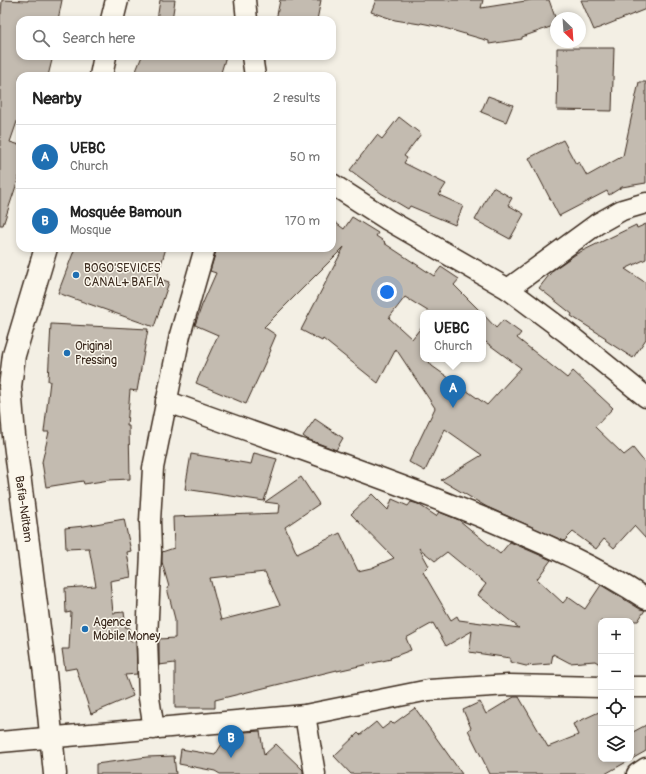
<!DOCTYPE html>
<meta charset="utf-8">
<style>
:root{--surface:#fff;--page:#f6f6f6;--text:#222;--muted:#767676;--line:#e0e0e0;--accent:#1f6fb2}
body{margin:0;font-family:Pangolin,sans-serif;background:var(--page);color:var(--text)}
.controls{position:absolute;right:12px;bottom:12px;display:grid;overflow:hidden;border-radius:8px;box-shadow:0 2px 6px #0003}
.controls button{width:36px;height:36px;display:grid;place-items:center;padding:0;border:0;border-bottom:1px solid var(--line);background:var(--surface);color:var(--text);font:20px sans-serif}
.compass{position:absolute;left:550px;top:12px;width:36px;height:36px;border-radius:50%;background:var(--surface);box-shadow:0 2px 6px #0003;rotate:155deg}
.you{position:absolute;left:387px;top:292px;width:14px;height:14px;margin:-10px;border:3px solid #fff;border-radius:50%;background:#1a73e8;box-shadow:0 0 0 6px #1a73e833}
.badge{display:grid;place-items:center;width:26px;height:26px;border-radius:50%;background:var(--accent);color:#fff;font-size:13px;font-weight:700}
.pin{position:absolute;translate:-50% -33px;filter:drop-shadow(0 1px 2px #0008)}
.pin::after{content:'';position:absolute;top:21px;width:14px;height:12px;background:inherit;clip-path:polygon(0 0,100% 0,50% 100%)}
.popup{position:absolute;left:420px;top:310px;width:66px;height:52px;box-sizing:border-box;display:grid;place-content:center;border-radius:8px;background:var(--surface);filter:drop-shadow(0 1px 3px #0005);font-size:13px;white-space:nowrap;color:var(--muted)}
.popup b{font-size:15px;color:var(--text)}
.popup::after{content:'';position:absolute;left:50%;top:100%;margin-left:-8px;border:8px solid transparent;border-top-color:var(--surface)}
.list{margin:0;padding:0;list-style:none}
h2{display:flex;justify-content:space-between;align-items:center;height:52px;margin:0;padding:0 16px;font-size:17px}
h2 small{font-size:13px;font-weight:400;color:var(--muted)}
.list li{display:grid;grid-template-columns:26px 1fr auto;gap:12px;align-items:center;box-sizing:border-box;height:64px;padding:0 16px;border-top:1px solid var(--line)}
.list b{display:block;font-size:15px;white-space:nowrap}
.list p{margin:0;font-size:13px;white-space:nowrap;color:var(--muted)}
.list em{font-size:13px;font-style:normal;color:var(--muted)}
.icon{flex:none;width:22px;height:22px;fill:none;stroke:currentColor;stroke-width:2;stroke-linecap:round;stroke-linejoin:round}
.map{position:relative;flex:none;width:646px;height:774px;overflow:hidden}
.search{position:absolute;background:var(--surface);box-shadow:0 2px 6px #0003;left:16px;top:16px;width:320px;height:44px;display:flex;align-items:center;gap:10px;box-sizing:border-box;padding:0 14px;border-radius:12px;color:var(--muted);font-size:15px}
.panel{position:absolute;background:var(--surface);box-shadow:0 2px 6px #0003;left:16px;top:72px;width:320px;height:180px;border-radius:12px}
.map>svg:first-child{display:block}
.building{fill:#c3bbb0;stroke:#3b2a1e;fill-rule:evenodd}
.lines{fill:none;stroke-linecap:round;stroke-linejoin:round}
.minor-casing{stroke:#3b2a1e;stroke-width:23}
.secondary-casing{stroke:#3b2a1e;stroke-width:25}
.minor{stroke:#fbf7ec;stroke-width:20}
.secondary{stroke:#fbf7ec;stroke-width:22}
.poi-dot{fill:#1f6fb2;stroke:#fbf7ec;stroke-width:1.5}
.labels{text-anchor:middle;stroke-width:3;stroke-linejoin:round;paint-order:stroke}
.poi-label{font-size:12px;fill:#3b2a1e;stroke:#fbf7ec;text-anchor:start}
.street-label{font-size:12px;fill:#3b2a1e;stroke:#fbf7ec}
</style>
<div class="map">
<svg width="646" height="774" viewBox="0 0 646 774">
<rect width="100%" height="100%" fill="#f3efe4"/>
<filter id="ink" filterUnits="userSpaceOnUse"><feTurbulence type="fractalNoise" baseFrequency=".025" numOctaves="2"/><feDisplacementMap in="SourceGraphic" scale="8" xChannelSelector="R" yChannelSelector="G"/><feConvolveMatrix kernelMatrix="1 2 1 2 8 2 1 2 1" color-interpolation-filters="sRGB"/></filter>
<g filter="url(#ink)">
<g class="building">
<polygon points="2,0 28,1 28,0 62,0 58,20 20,20 20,56 53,56 48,76 20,76 20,113 10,142 20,145 20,174 3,225 0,225 0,14 1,14"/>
<polygon points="160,0 175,0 172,20 157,20"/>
<polygon points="280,0 321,0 317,20 276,20"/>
<polygon points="376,0 483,0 481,8 532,0 549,0 556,20 556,25 522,37 522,39 489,44 489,41 441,27 421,23 420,24 395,20 371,12"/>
<polygon points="581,0 646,0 646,9 594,30"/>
<polygon points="557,48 614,48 612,111 557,110 558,65 557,65"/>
<polygon points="142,56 226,56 220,76 134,76"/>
<polygon points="639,82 646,82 646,183 622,187 609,195 607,191 559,216 529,158 563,140 576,164 579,162 587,176 623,156"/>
<polygon points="488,96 513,105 506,122 481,112"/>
<polygon points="399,117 421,134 404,156 407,158 404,163 446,184 439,195 463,206 455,225 410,206 408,209 381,193 350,170 377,135 382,139"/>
<polygon points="493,187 512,198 508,205 524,214 510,239 475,220"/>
<polygon points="352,217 378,233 376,236 385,242 384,243 434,276 441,267 459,279 454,285 482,313 431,313 405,297 389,318 412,339 423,325 423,359 427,359 432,366 487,405 521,368 483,340 483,314 496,328 503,320 521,333 517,338 567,378 573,371 613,408 595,427 624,455 633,448 646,464 646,539 634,526 614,548 604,539 596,549 573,532 564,541 487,507 441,480 482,455 445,429 425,471 409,462 435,408 396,349 378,383 323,339 322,341 301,330 344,247 264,327 276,335 270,349 271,350 246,404 196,383 218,335 195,325 202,305 216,273 210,271 217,248 332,248 332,220 344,229"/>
<polygon points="646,224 646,259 625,269 646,283 646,339 633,358 605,340 606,338 571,316 572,314 539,288 553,270 576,254 636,225 637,228"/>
<polygon points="75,248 166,248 157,278 169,282 154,327 58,293"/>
<polygon points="51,324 148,329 137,391 130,390 127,426 129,426 130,479 109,480 84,484 83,481 46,487 42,462 49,432 44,432 50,381 48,381"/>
<polygon points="315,419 343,438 336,450 307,439 303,436"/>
<polygon points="254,453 277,459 264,501 185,489 191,454 251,464"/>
<path d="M 301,477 L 319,504 L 285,527 L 297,554 L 340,533 L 358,571 L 371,568 L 394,558 L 351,514 L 372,494 L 388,510 L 392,499 L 408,506 L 411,502 L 418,504 L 436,516 L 439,512 L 459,520 L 500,554 L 510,542 L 551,560 L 537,579 L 563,603 L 568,597 L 585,609 L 601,585 L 640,609 L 645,610 L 638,621 L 601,621 L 601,665 L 595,661 L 570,663 L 553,654 L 551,664 L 526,666 L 510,662 L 510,658 L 469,652 L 472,631 L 446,646 L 433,623 L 406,638 L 411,650 L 390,658 L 391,659 L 337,671 L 337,670 L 215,700 L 215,708 L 175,708 L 175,663 L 159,665 L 159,639 L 175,638 L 175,619 L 167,588 L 169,587 L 162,562 L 162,552 L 174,548 L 173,517 L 279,513 L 280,504 L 265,502 ZM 419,548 L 435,561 L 447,552 L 486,584 L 478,595 L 519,628 L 459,620 L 457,616 L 451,620 L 423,572 L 429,566 ZM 265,572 L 280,605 L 221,620 L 210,578 Z"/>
<polygon points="124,519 131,551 127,552 131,577 110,581 113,613 124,612 126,628 129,627 131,642 136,641 137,674 125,675 133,696 91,714 76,668 65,670 62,649 69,649 71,612 66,613 65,588 96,586 89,548 66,549 65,528 84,526"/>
<polygon points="514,697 519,697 548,747 578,735 573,724 601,711 601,759 631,759 631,733 646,725 646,751 605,774 490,774 468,730 471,728 463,710 480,702 486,714"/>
<polygon points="415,708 462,774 351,774 334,756 358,733 360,735 376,722 382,729 391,722 393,724"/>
<polygon points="260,731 264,755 276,744 303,770 303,774 220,774 215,771 179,764 181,749 215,755 229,733"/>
<polygon points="174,756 176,774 96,774 96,764 147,757"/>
</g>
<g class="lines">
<defs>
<g id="minor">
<polyline points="245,0 247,20"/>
<polyline points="252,56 255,76"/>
<polyline points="332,184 388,220 508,289 567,333 646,397"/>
<polyline points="508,289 597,224 622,210 646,203"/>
<path d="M 166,401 C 272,440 380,475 484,518 C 540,542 595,565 646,599"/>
<polyline points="631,687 646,687"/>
<polyline points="305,715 315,774"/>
<polyline points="154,729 149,698 147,638 151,553 150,521 153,468 180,335 205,248"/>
<polyline points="0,742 305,715 429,690 509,685 601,687"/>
<polyline points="637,774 646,768"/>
</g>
<g id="secondary">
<polyline points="112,20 117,0"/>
<polyline points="101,76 105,56"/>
<polyline points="46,248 14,355 10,387 14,436 45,674 55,774"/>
</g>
</defs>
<use href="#minor" class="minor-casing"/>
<use href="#secondary" class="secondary-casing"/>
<use href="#minor" class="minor"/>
<use href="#secondary" class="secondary"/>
</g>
</g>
<g class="poi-dot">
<circle cx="76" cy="275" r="4"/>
<circle cx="67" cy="353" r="4"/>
<circle cx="85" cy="629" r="4"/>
</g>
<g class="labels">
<g class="poi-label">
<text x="84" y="272">BOGO'SEVICES<tspan x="84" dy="14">CANAL+ BAFIA</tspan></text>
<text x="75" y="350">Original<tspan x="75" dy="14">Pressing</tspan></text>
<text x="93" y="626">Agence<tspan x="93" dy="14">Mobile Money</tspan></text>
</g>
<g class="street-label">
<text transform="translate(24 509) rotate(82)" y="4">Bafia-Nditam</text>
</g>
</g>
</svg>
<div class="controls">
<button>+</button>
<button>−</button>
<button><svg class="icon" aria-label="locate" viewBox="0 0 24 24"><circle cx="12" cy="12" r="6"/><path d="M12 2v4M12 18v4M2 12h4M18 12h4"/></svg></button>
<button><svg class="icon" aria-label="layers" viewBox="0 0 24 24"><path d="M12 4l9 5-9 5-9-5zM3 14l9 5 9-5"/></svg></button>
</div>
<svg class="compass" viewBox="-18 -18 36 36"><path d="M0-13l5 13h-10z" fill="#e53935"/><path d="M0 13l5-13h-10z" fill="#767676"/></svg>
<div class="you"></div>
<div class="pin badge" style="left:453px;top:408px">A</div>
<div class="popup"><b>UEBC</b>Church</div>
<div class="pin badge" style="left:231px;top:758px">B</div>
<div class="search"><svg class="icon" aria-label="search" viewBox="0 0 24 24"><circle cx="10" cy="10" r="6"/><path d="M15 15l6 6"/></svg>Search here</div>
<section class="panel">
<h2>Nearby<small>2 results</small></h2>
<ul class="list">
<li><span class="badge">A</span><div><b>UEBC</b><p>Church</p></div><em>50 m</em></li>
<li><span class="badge">B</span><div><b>Mosquée Bamoun</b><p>Mosque</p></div><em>170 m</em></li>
</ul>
</section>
</div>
